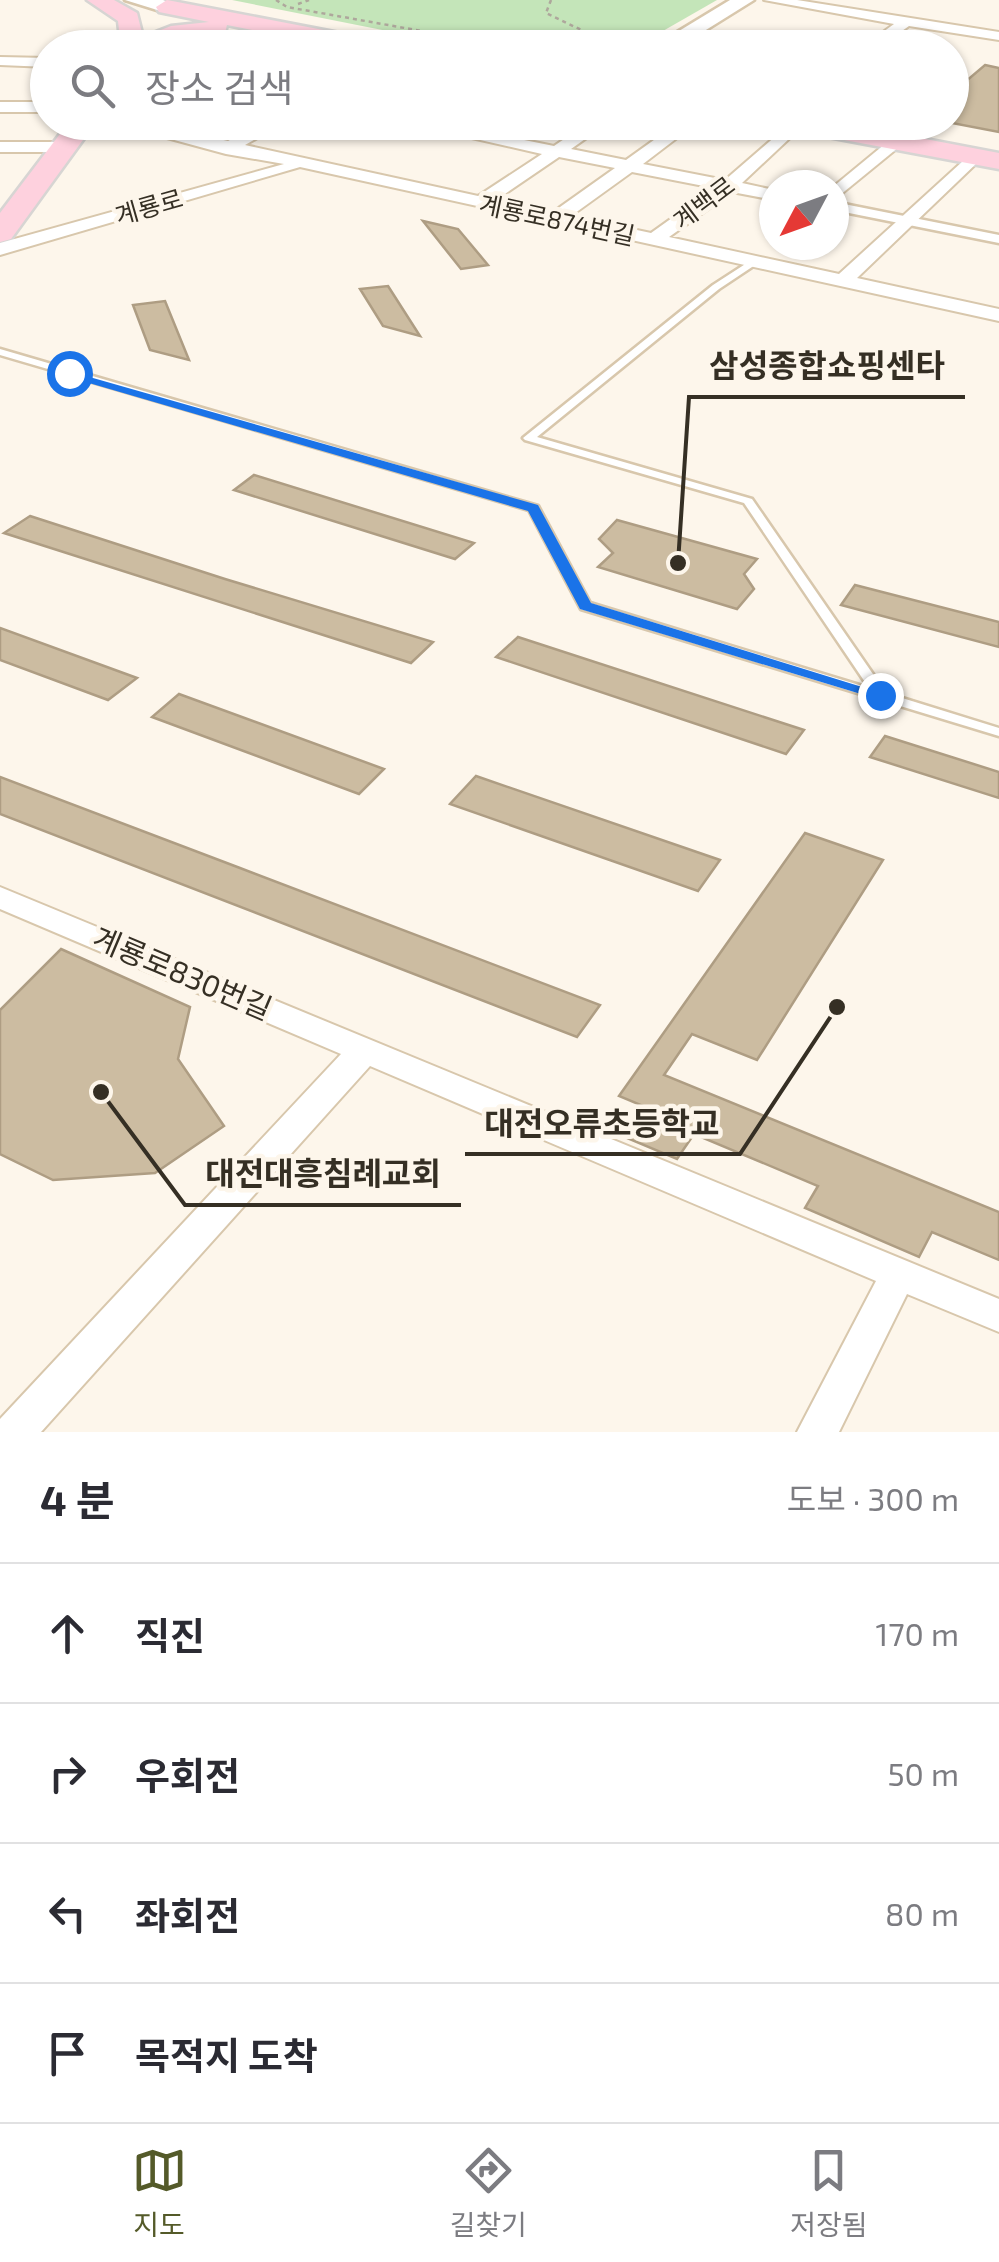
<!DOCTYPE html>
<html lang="ko">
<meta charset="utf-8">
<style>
:root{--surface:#fff;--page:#f7f7f7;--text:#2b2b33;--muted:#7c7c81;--line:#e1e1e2;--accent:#545a29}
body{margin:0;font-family:"Exo 2","Noto Sans KR",sans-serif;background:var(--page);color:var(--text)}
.compass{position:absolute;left:759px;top:170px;width:90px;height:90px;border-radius:50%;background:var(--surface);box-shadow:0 2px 8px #0004;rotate:229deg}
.stop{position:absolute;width:30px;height:30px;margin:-22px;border:8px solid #1a73e8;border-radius:50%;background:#fff}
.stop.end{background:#1a73e8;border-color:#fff;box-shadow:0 2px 10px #0008}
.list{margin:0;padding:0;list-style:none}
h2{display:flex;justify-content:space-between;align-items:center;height:130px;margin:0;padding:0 40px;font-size:42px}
h2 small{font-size:32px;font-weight:400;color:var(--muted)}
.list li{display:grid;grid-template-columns:65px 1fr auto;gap:30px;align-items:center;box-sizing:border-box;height:140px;padding:0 40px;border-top:2px solid var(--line)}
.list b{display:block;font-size:38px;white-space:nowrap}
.list em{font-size:32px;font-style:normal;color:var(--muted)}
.icon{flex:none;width:55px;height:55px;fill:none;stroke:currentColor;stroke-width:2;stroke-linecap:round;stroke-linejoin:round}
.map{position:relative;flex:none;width:999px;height:1432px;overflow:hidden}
.search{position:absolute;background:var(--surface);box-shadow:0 2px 8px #0004;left:30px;right:30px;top:30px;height:110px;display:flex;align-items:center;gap:25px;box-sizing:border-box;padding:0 35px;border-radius:55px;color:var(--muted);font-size:38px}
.sheet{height:690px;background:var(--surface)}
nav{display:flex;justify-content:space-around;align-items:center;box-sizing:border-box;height:140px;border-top:2px solid var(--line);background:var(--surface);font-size:28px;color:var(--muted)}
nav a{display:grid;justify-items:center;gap:5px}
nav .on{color:var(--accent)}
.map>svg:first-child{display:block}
.green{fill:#c4e5b9}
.building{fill:#ccbca1;stroke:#ae9d83;stroke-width:2.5}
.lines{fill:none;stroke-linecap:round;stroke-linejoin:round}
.service-casing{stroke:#d8c7ac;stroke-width:5}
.pedestrian-casing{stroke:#d8c7ac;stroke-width:5}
.minor-casing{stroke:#d8c7ac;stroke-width:4}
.secondary-casing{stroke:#d8c7ac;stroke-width:5}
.primary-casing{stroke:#d7d5d3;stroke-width:5}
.path{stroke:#aea79c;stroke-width:2.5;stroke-dasharray:4 4;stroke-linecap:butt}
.service{fill:#fff;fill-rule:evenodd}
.pedestrian{fill:#fff;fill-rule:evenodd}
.minor{fill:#fff;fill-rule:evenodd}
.secondary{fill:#fff;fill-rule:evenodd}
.primary{fill:#fed1de;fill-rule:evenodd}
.route{fill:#1a73e8}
.labels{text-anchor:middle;stroke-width:9;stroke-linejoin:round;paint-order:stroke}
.far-street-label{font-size:25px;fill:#352f24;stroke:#fdf6eb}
.street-label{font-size:30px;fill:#352f24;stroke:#fdf6eb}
.leader{fill:none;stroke:#352f24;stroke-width:4}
.callout-dot{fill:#352f24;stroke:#fdf6eb;stroke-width:4}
.callout-label{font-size:32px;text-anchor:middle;font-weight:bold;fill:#352f24;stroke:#fdf6eb;stroke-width:9;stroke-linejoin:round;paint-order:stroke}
</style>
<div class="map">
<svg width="999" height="1432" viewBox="0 0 999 1432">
<rect width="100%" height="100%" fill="#fdf6eb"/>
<polygon class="green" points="232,0 717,0 635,47 473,48"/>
<g class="building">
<polygon points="985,65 999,68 999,132 952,123 952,93"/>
<polygon points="423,221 458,229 488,265 461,269"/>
<polygon points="388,286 420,336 383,326 360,289"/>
<polygon points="165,301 189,360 150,350 133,305"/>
<polygon points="254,475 474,543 455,559 234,490"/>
<polygon points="30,516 225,579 433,642 411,663 4,533"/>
<polygon points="617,520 757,559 744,574 754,589 737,609 598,567 613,553 599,539"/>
<polygon points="855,585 999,622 999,647 841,605"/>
<polygon points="0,628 137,678 108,700 0,660"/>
<polygon points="518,637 804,730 786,754 496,657"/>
<polygon points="179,694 384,769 359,794 152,717"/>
<polygon points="885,736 999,772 999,798 870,757"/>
<polygon points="476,776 720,860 698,891 450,804"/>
<polygon points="0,777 240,868 600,1005 577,1037 0,814"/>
<polygon points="805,833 883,860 757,1060 692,1034 664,1075 999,1212 999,1260 932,1232 919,1257 805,1208 818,1186 694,1134 677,1159 627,1138 648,1108 619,1096"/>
<polygon points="61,949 190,1007 178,1059 224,1126 155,1173 53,1180 0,1154 0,1010"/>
</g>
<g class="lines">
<defs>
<polygon id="service" points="750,261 758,263 719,289 537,437 752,499 886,693 999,728 999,736 581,609 529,510 0,355 0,349 538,506 590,603 869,688 744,503 525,440 523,438 713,285"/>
<polygon id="pedestrian" points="834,202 999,235 999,243 834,210"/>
<g id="minor">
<polygon points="764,0 797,0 999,32 999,40 909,26 878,48 861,48 894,24"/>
<polygon points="0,57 48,58 48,67 0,65"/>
<rect x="0" y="102" width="48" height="10"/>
<path d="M 108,122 L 141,122 L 228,141 L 264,122 L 285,122 L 245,145 L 478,196 L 542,154 L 401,122 L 436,122 L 554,146 L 589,122 L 609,122 L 571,149 L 626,160 L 679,122 L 698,122 L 643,164 L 725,180 L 792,122 L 807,122 L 742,183 L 774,190 L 774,200 L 732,192 L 669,237 L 839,274 L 974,151 L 980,152 L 980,160 L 857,278 L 999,309 L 999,321 L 300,167 L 0,255 L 0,243 L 284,164 L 226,154 ZM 559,157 L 615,168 L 553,212 L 496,200 ZM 632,172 L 714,188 L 651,233 L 571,216 Z"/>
<polygon points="891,139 905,142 834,200 834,186"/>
<polygon points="0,142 64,142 72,147 64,152 0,152"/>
<polygon points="0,887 999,1299 999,1332 907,1294 839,1432 797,1432 876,1281 370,1066 41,1432 0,1432 0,1419 341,1054 0,909"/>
</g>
<g id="secondary">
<polygon points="125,0 163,0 177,7 167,13"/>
<polygon points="730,0 754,0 677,48 651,48"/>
</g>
<g id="primary">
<path d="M 87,0 L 114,0 L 137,13 L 143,37 L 171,26 L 209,22 L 159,12 L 156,7 L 167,0 L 381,41 L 393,48 L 341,48 L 227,25 L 225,33 C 191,41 156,48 121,48 L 118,21 Z"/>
<polygon points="69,122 96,122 11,239 0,242 0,213"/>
<polygon points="778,122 836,122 999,153 999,169 791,130"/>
</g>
</defs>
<use href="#service" class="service-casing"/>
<use href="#pedestrian" class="pedestrian-casing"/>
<use href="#minor" class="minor-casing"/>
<use href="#secondary" class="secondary-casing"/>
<use href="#primary" class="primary-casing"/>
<g class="path">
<polyline points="276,0 287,7 517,48"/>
<polyline points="551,0 546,13 596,37 600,42 590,48"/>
<polyline points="298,4 309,0"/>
</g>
<use href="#service" class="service"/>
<use href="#pedestrian" class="pedestrian"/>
<use href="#minor" class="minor"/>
<use href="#secondary" class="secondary"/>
<use href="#primary" class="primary"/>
</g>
<polygon class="route" points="65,370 538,505 591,603 888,695 874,698 580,609 528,511 65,376"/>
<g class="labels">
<g class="far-street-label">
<text transform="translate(704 203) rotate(-37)" y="9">계백로</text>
<text transform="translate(149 207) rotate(-16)" y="9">계룡로</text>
<text transform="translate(557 220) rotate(12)" y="9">계룡로874번길</text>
</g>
<g class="street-label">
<text transform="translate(182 974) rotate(23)" y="10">계룡로830번길</text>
</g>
</g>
<path class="leader" d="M678 563L689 397H965M837 1007L740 1154H465M101 1092L185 1205H461"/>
<g class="callout-dot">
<circle cx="678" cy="563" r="10"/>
<circle cx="837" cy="1007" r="10"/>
<circle cx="101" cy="1092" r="10"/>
</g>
<g class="callout-label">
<text x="827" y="377">삼성종합쇼핑센타</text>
<text x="602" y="1135">대전오류초등학교</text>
<text x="323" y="1185">대전대흥침례교회</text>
</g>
</svg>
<svg class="compass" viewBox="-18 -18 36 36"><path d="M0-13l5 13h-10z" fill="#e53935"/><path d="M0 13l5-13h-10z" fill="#7c7c81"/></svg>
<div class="stop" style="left:69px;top:373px"></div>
<div class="stop end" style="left:880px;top:695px"></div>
<div class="search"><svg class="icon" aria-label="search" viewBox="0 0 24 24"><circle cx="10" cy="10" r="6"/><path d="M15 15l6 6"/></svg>장소 검색</div>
</div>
<section class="sheet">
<h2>4 분<small>도보 · 300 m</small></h2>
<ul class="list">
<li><svg class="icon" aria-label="ahead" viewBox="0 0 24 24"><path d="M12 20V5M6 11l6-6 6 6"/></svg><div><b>직진</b></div><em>170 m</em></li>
<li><svg class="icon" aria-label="right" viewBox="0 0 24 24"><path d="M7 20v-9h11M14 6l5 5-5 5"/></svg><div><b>우회전</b></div><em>50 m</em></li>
<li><svg class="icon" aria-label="left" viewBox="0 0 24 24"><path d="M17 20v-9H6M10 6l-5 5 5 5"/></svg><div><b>좌회전</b></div><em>80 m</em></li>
<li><svg class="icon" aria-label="arrive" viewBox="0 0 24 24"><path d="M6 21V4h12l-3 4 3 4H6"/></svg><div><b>목적지 도착</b></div></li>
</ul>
</section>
<nav>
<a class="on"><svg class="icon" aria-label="map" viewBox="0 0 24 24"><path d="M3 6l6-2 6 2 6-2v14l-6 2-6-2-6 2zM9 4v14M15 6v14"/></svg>지도</a>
<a><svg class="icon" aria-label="directions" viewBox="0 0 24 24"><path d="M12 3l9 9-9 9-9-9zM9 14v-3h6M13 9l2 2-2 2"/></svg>길찾기</a>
<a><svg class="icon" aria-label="saved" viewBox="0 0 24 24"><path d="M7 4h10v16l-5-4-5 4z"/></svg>저장됨</a>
</nav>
